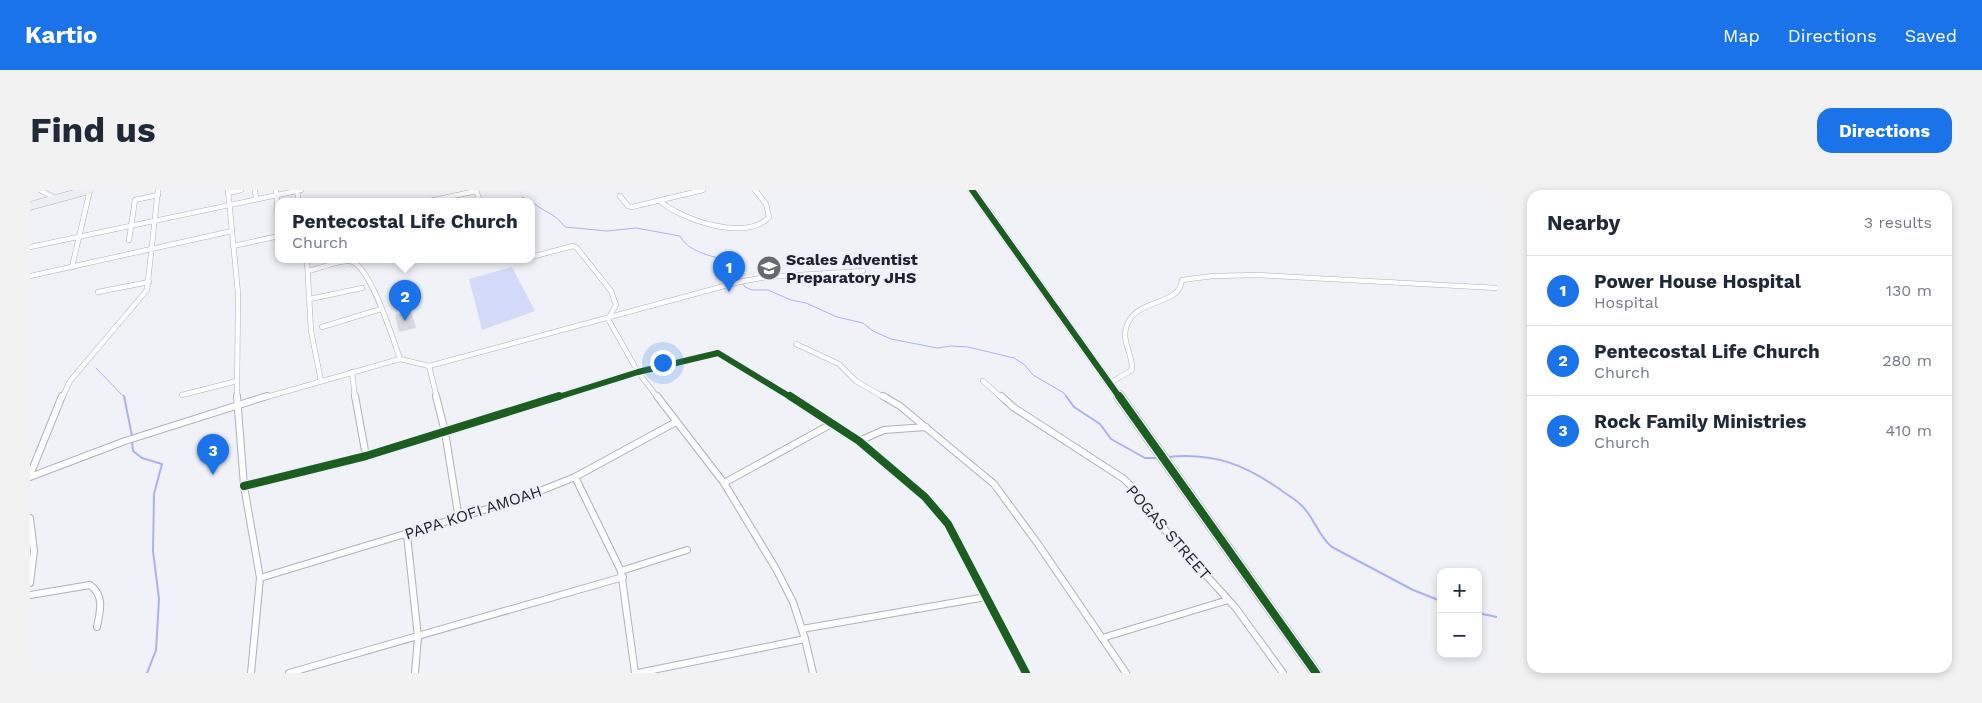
<!DOCTYPE html>
<meta charset="utf-8">
<style>
:root{--surface:#fff;--page:#f2f2f3;--text:#1f2937;--muted:#747a83;--line:#e0e1e3;--accent:#1a73e8}
body{margin:0;font-family:"Work Sans",sans-serif;background:var(--page);color:var(--text)}
.controls{position:absolute;right:15px;bottom:15px;display:grid;overflow:hidden;border-radius:10px;box-shadow:0 2px 8px #0003}
.controls button{width:45px;height:45px;display:grid;place-items:center;padding:0;border:0;border-bottom:1px solid var(--line);background:var(--surface);color:var(--text);font:25px sans-serif}
.you{position:absolute;left:632px;top:172px;width:18px;height:18px;margin:-12px;border:4px solid #fff;border-radius:50%;background:#1a73e8;box-shadow:0 0 0 8px #1a73e833}
.badge{display:grid;place-items:center;width:32px;height:32px;border-radius:50%;background:var(--accent);color:#fff;font-size:16px;font-weight:700}
.pin{position:absolute;translate:-50% -41px;filter:drop-shadow(0 1px 2px #0008)}
.pin::after{content:'';position:absolute;top:26px;width:18px;height:15px;background:inherit;clip-path:polygon(0 0,100% 0,50% 100%)}
.popup{position:absolute;left:245px;top:8px;width:260px;height:65px;box-sizing:border-box;display:grid;place-content:center;border-radius:10px;background:var(--surface);filter:drop-shadow(0 1px 4px #0005);font-size:16px;white-space:nowrap;color:var(--muted)}
.popup b{font-size:19px;color:var(--text)}
.popup::after{content:'';position:absolute;left:50%;top:100%;margin-left:-10px;border:10px solid transparent;border-top-color:var(--surface)}
.list{margin:0;padding:0;list-style:none}
h2{display:flex;justify-content:space-between;align-items:center;height:65px;margin:0;padding:0 20px;font-size:21px}
h2 small{font-size:16px;font-weight:400;color:var(--muted)}
.list li{display:grid;grid-template-columns:32px 1fr auto;gap:15px;align-items:center;box-sizing:border-box;height:70px;padding:0 20px;border-top:1px solid var(--line)}
.list b{display:block;font-size:19px;white-space:nowrap}
.list p{margin:0;font-size:16px;white-space:nowrap;color:var(--muted)}
.list em{font-size:16px;font-style:normal;color:var(--muted)}
.map{position:relative;flex:none;width:1467px;height:483px;overflow:hidden;border-radius:15px}
header{display:flex;align-items:center;gap:30px;box-sizing:border-box;height:70px;padding:0 25px;background:var(--accent);color:#fff}
header strong{font-size:24px}
nav{display:flex;gap:28px;margin-inline-start:auto;font-size:18px}
.intro{display:flex;align-items:center;justify-content:space-between;box-sizing:border-box;height:120px;padding:0 30px}
h1{margin:0;font-size:35px}
.button{padding:12px 22px;border-radius:15px;background:var(--accent);color:#fff;font-size:18px;font-weight:700}
main{display:flex;gap:30px;padding:0 30px}
aside{flex:1;background:var(--surface);border-radius:15px;box-shadow:0 2px 8px #0003}
.map>svg:first-child{display:block}
.green{fill:#d4dbfa}
.lines{fill:none;stroke-linecap:round;stroke-linejoin:round}
.stream-far1{stroke:#a9b2ee;stroke-width:1}
.stream{stroke:#a9b2ee;stroke-width:2}
.building{fill:#d6d8e0}
.street-far1-casing{stroke:#b0b1b9;stroke-width:5.5}
.street-casing{stroke:#b0b1b9;stroke-width:8}
.secondary-far1-casing{stroke:#b0b1b9;stroke-width:9}
.secondary-casing{stroke:#b0b1b9;stroke-width:12}
.primary-casing{stroke:#b0b3c2;stroke-width:9}
.street-far1{stroke:#fdfdfe;stroke-width:4.5}
.street{stroke:#fdfdfe;stroke-width:6}
.secondary-far1{stroke:#fdfdfe;stroke-width:8}
.secondary{stroke:#fdfdfe;stroke-width:10}
.primary{stroke:#eceef5;stroke-width:8}
.cycleway-far1-casing{stroke:#edf0fb;stroke-width:9}
.cycleway-casing{stroke:#edf0fb;stroke-width:11}
.cycleway-far1{stroke:#1b5e20;stroke-width:6}
.cycleway{stroke:#1b5e20;stroke-width:8}
.labels{text-anchor:middle;stroke-width:4;stroke-linejoin:round;paint-order:stroke}
.poi-label{font-size:16px;font-weight:bold;fill:#1e202a;stroke:#edf0fb;text-anchor:start}
.street-label{font-size:16px;fill:#1e202a;stroke:#edf0fb}
</style>
<header>
<strong>Kartio</strong>
<nav><a>Map</a><a>Directions</a><a>Saved</a></nav>
</header>
<div class="intro"><h1>Find us</h1><a class="button">Directions</a></div>
<main>
<div class="map">
<svg width="1467" height="483" viewBox="0 0 1467 483">
<rect width="100%" height="100%" fill="#f0f2f8"/>
<polygon class="green" points="482,77 505,121 452,140 439,89"/>
<g class="lines">
<g class="stream-far1">
<path d="M 492,7 C 499,9 503,13 509,17 C 523,26 524,24 535,37 L 577,41 L 606,38 L 650,46 C 658,62 681,66 697,70 L 715,97 L 722,100 L 738,100 L 761,110 L 776,113 L 807,127 L 833,133 L 843,141 L 861,149 L 907,158 L 921,156 L 938,157 L 984,168 L 995,175 L 1003,185 L 1034,203 L 1037,208"/>
<polyline points="66,178 95,208"/>
</g>
<g class="stream">
<polyline points="94,206 102,246"/>
<polyline points="1036,206 1044,217 1070,234 1081,249 1115,268 1129,268"/>
<polyline points="102,251 103,261 112,268 132,274 124,304 123,361 129,409 126,460 117,483"/>
<path d="M 1137,267 C 1184,262 1217,275 1255,303 C 1261,307 1268,311 1273,317 C 1285,329 1288,346 1302,357 L 1383,400 L 1411,411"/>
<polyline points="1448,423 1467,427"/>
</g>
</g>
<polygon class="building" points="381,121 386,138 369,142 365,125"/>
<g class="lines">
<defs>
<g id="street-far1">
<polyline points="10,0 26,9"/>
<polyline points="198,0 208,103 207,208"/>
<polyline points="225,0 226,9"/>
<polyline points="246,0 249,44"/>
<polyline points="446,0 450,12"/>
<polyline points="267,1 269,12"/>
<polyline points="198,3 211,0"/>
<polyline points="590,6 598,16 602,17 673,0"/>
<path d="M 630,11 C 651,30 718,52 739,27 L 736,14 L 725,0"/>
<polyline points="395,12 446,1"/>
<polyline points="99,50 105,10 128,5"/>
<polyline points="203,56 249,46"/>
<polyline points="0,57 271,0"/>
<polyline points="501,67 543,56 547,58 581,101 586,115 578,129 608,182 628,208"/>
<polyline points="277,70 281,141 291,191"/>
<polyline points="483,70 493,70"/>
<polyline points="42,77 60,0"/>
<path d="M 279,81 C 289,78 311,70 320,71 C 340,74 363,149 370,169"/>
<polyline points="0,86 202,41"/>
<polyline points="68,102 119,92"/>
<polyline points="280,109 332,98"/>
<polyline points="292,137 351,119"/>
<polyline points="766,154 809,174 826,191 855,208"/>
<polyline points="399,176 407,208"/>
<polyline points="322,182 325,208"/>
<polyline points="953,191 972,208"/>
<path d="M 1080,193 L 1102,180 C 1103,165 1092,152 1096,138 C 1104,107 1150,117 1152,90 L 1183,86 L 1227,85 L 1467,98"/>
<polyline points="152,205 207,191"/>
<polyline points="32,208 40,191 117,100 128,0"/>
<polyline points="233,208 370,169 399,176 709,92 736,87 833,81"/>
<polyline points="525,208 608,182 688,163 762,208"/>
</g>
<g id="street">
<polyline points="207,206 214,296 230,388 221,483"/>
<polyline points="325,206 336,266"/>
<polyline points="406,206 415,242 429,329"/>
<polyline points="627,206 694,293 746,379 763,412 775,449 783,483"/>
<polyline points="760,206 829,251 895,307 918,334 996,483"/>
<polyline points="853,206 870,216 964,294 1008,354 1096,483"/>
<polyline points="971,206 983,217 1094,289 1104,299 1111,312 1126,330 1205,417 1253,483"/>
<polyline points="829,251 854,240 896,237"/>
<polyline points="0,285 32,206"/>
<polyline points="0,287 95,251 237,206"/>
<polyline points="545,287 591,381 605,483"/>
<polyline points="694,293 803,233"/>
<polyline points="214,296 336,266 529,206"/>
<polyline points="0,328 4,361 0,393"/>
<polyline points="377,345 388,447 385,483"/>
<polyline points="591,381 657,360"/>
<polyline points="230,388 490,309 545,287 646,232"/>
<path d="M 0,405 L 60,395 C 75,406 70,421 67,437"/>
<polyline points="772,439 956,407"/>
<polyline points="1072,448 1198,410"/>
<polyline points="259,483 593,387"/>
<polyline points="608,483 775,449"/>
</g>
<polyline id="secondary-far1" points="942,0 1090,208"/>
<polyline id="secondary" points="1089,206 1286,483"/>
<polyline id="primary" points="0,16 59,0"/>
</defs>
<use href="#street-far1" class="street-far1-casing"/>
<use href="#street" class="street-casing"/>
<use href="#secondary-far1" class="secondary-far1-casing"/>
<use href="#secondary" class="secondary-casing"/>
<use href="#primary" class="primary-casing"/>
<use href="#street-far1" class="street-far1"/>
<use href="#street" class="street"/>
<use href="#secondary-far1" class="secondary-far1"/>
<use href="#secondary" class="secondary"/>
<use href="#primary" class="primary"/>
<defs>
<g id="cycleway-far1">
<polyline points="942,0 1090,208"/>
<polyline points="525,208 608,182 688,163 762,208"/>
</g>
<g id="cycleway">
<polyline points="760,206 829,251 895,307 918,334 996,483"/>
<polyline points="1089,206 1286,483"/>
<polyline points="214,296 336,266 529,206"/>
</g>
</defs>
<use href="#cycleway-far1" class="cycleway-far1-casing"/>
<use href="#cycleway" class="cycleway-casing"/>
<use href="#cycleway-far1" class="cycleway-far1"/>
<use href="#cycleway" class="cycleway"/>
</g>
<defs>
<symbol id="school-disc" viewBox="-11 -11 22 22"><circle r="9.5" fill="#686a72" stroke="#edf0fb"/><path d="M0-5L7-2L0 1L-7-2ZM-4 1L0 2.5L4 1V4Q0 6-4 4Z" fill="#fff"/></symbol>
</defs>
<g fill-rule="evenodd">
<use href="#school-disc" x="725" y="64" width="28" height="28"/>
</g>
<g class="labels">
<g class="poi-label">
<text x="756" y="75">Scales Adventist<tspan x="756" dy="18">Preparatory JHS</tspan></text>
</g>
<g class="street-label">
<text transform="translate(443 322) rotate(-18)" y="6">PAPA KOFI AMOAH</text>
<text transform="translate(1139 342) rotate(49)" y="6">POGAS STREET</text>
</g>
</g>
</svg>
<div class="controls">
<button>+</button>
<button>−</button>
</div>
<div class="you"></div>
<div class="pin badge" style="left:699px;top:102px">1</div>
<div class="pin badge" style="left:375px;top:131px">2</div>
<div class="popup"><b>Pentecostal Life Church</b>Church</div>
<div class="pin badge" style="left:183px;top:285px">3</div>
</div>
<aside>
<h2>Nearby<small>3 results</small></h2>
<ul class="list">
<li><span class="badge">1</span><div><b>Power House Hospital</b><p>Hospital</p></div><em>130 m</em></li>
<li><span class="badge">2</span><div><b>Pentecostal Life Church</b><p>Church</p></div><em>280 m</em></li>
<li><span class="badge">3</span><div><b>Rock Family Ministries</b><p>Church</p></div><em>410 m</em></li>
</ul>
</aside>
</main>
